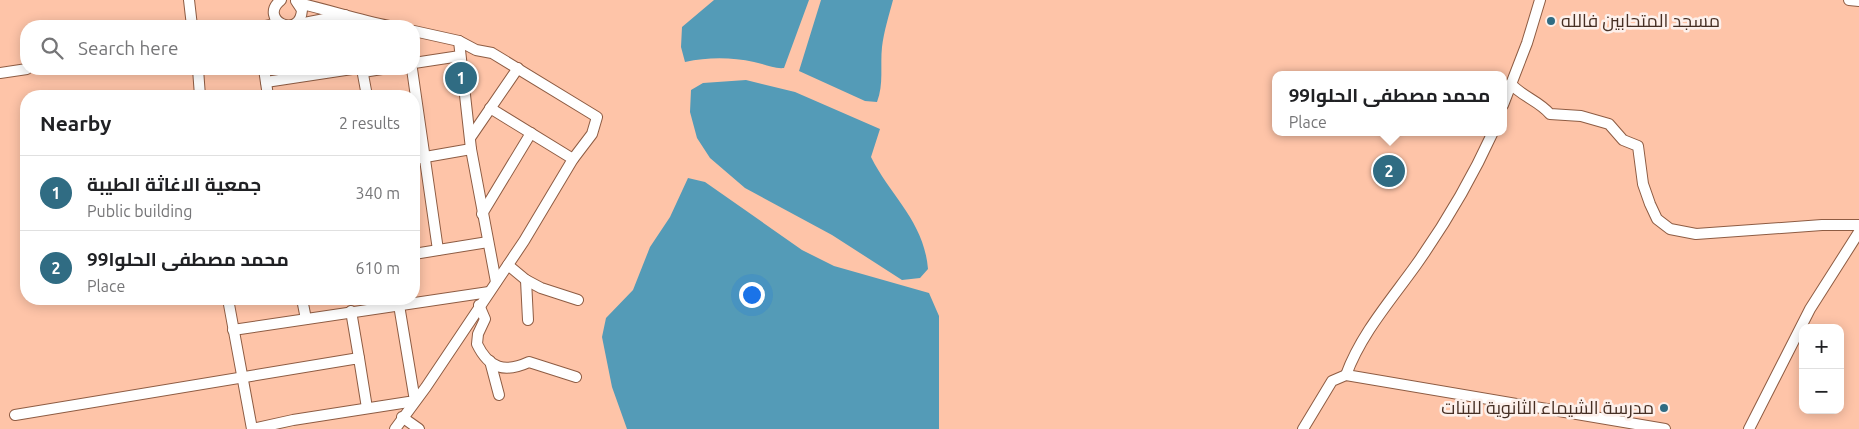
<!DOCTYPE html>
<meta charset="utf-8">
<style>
:root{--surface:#fff;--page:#f6f6f6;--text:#202124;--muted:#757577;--line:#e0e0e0;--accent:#306c83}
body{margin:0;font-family:Ubuntu,Cairo,sans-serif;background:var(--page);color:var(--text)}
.controls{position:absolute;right:15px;bottom:15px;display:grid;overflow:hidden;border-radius:10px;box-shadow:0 2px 12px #0003}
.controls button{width:45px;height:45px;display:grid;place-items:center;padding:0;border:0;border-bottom:1px solid var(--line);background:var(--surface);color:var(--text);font:25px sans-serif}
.you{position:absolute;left:751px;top:294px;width:18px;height:18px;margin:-12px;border:4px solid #fff;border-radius:50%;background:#1a73e8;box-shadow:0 0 0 8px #1a73e833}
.badge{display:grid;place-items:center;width:32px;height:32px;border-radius:50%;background:var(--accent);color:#fff;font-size:16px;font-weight:700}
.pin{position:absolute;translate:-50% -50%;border:2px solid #fff;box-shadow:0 1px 5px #0006}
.popup{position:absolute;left:1272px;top:71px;width:235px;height:65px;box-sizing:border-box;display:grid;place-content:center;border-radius:10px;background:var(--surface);filter:drop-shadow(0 1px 4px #0005);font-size:16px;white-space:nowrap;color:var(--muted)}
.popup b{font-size:19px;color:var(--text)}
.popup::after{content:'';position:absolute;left:50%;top:100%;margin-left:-10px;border:10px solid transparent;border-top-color:var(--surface)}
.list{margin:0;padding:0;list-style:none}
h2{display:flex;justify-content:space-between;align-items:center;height:65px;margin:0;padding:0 20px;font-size:21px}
h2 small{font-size:16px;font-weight:400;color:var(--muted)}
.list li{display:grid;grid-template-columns:32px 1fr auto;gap:15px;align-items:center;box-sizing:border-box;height:75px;padding:0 20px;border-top:1px solid var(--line)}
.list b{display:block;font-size:19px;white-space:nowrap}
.list p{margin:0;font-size:16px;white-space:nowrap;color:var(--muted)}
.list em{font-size:16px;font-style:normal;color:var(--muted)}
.icon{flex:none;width:28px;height:28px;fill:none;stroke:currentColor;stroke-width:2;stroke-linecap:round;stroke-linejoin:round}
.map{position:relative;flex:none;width:1859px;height:429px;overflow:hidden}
.search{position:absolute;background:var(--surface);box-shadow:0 2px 12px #0003;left:20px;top:20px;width:400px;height:55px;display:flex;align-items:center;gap:12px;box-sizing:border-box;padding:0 18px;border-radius:20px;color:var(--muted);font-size:19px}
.panel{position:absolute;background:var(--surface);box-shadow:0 2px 12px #0003;left:20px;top:90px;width:400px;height:215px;border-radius:20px}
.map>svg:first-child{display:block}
.water{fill:#549bb7}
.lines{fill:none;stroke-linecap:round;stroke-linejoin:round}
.minor-casing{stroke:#8e5c43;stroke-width:12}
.minor{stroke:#fff;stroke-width:10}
.poi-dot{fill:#306c83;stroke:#fdf0eb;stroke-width:2}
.labels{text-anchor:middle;stroke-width:5;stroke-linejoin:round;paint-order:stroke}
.poi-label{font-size:18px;fill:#462f24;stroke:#fdf0eb;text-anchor:start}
</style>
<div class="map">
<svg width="1859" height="429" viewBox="0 0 1859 429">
<rect width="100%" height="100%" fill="#fec4a8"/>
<g class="water">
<path d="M 714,0 L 809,0 L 784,68 C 774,69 765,64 754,62 C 731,57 708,57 685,62 L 681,47 L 682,27 Z"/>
<path d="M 821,0 L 893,0 C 889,15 884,31 882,47 C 880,66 884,84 877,102 L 865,101 L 799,71 Z"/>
<path d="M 746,80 L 795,92 L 880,129 L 871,157 C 891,197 924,221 928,269 L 920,278 L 902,280 L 832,235 L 745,188 L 710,158 L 697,138 L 690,112 L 691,90 L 703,83 Z"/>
<polygon points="688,178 705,182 802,250 834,266 929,293 939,316 939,429 627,429 612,387 602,337 606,318 633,290 650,247 670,217"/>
</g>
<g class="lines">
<defs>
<g id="minor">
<polyline points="189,0 192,26"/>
<path d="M 281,0 C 257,19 300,41 302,10 L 296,1"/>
<polyline points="1849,0 1859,1"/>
<path d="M 298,3 C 329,10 358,20 389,26"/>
<polyline points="294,25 345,15"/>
<polyline points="265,26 279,23"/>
<polyline points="459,41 471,149 496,282"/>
<polyline points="414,63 460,56"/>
<polyline points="198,69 200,96"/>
<polyline points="264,69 268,96"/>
<polyline points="362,69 367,96"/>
<polyline points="412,69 438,250"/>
<polyline points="363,72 382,69"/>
<polyline points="0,73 27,69"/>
<polyline points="266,82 352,69"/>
<path d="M 1511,84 C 1523,97 1539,101 1550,114 L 1581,116 L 1609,124 L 1623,140 L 1638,146 L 1643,184 L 1650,204 L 1657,219 L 1670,229 L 1696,234 L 1822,225 L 1859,225"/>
<polyline points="1503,105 1527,43 1540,0"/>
<polyline points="490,108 573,159"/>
<polyline points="470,138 518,68"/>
<polyline points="414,159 471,149"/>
<polyline points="482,214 531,133"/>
<polyline points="414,254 488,242"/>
<polyline points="508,265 526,280 541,288 578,300"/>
<polyline points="526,280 528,320"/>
<polyline points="228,299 252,429"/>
<polyline points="302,299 306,319"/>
<path d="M 479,305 L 485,319 L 478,334 L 477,344 C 489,369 505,373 529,362 L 576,377"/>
<polyline points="351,311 359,358"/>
<polyline points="233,330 489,292"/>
<polyline points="490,361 499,395"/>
<path d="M 1346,375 C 1361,334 1391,300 1416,265 C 1445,224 1472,178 1493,132"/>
<polyline points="15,415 359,358 367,408"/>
<polyline points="402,417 419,429"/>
<polyline points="252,429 293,420 415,401 398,299"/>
<polyline points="395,429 426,387 524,241 573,159 592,134 597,117 492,53 476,50 459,41 414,31"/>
<polyline points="1303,429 1332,381 1346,375 1665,429"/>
<polyline points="1749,429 1810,309 1859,232"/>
</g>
</defs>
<use href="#minor" class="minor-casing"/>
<use href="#minor" class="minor"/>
</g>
<g class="poi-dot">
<circle cx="1551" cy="21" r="5"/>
<circle cx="1664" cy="408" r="5"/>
</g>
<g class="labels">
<g class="poi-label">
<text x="1561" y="27">مسجد المتحابين فالله</text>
<text x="1654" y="414" text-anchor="end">مدرسة الشيماء الثانوية للبنات</text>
</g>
</g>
</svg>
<div class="controls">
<button>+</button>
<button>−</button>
</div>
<div class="you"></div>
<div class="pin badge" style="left:461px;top:78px">1</div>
<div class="pin badge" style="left:1389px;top:171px">2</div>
<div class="popup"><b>محمد مصطفى الحلوا99</b>Place</div>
<div class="search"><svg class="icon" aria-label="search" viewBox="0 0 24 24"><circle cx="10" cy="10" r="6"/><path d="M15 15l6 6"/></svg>Search here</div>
<section class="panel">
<h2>Nearby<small>2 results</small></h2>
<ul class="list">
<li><span class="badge">1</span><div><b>جمعية الاغاثة الطيبة</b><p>Public building</p></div><em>340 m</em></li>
<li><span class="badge">2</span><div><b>محمد مصطفى الحلوا99</b><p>Place</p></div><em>610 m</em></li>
</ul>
</section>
</div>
